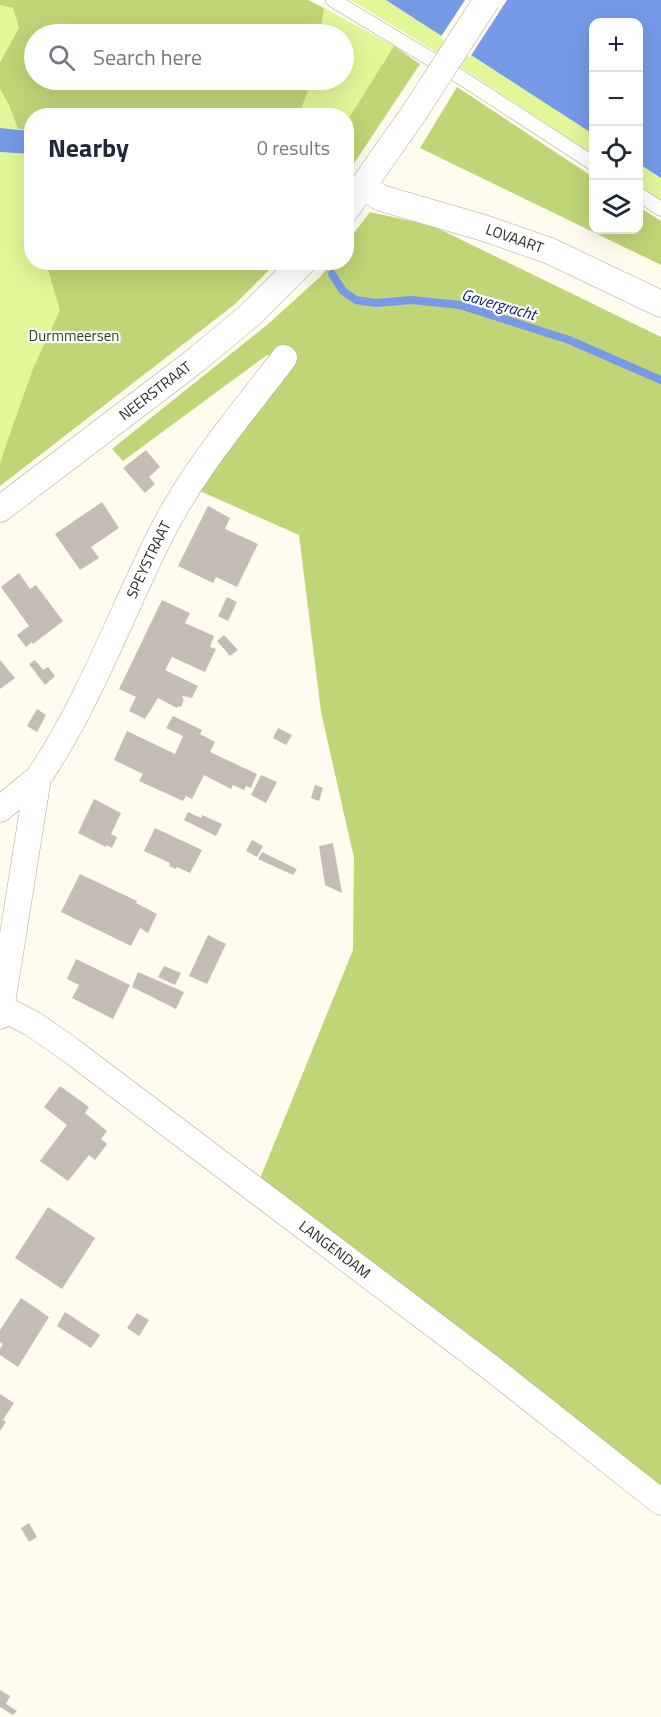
<!DOCTYPE html>
<meta charset="utf-8">
<style>
:root{--surface:#fff;--page:#f2f2f3;--text:#1f2937;--muted:#747a83;--line:#e0e1e3}
body{margin:0;font-family:"Titillium Web",sans-serif;background:var(--page);color:var(--text)}
.controls{position:absolute;right:18px;top:18px;display:grid;overflow:hidden;border-radius:12px;box-shadow:0 6px 24px #0002}
.controls button{width:54px;height:54px;display:grid;place-items:center;padding:0;border:0;border-bottom:2px solid var(--line);background:var(--surface);color:var(--text);font:30px sans-serif}
.list{margin:0;padding:0;list-style:none}
h2{display:flex;justify-content:space-between;align-items:center;height:78px;margin:0;padding:0 24px;font-size:26px}
h2 small{font-size:20px;font-weight:400;color:var(--muted)}
.icon{flex:none;width:33px;height:33px;fill:none;stroke:currentColor;stroke-width:2;stroke-linecap:round;stroke-linejoin:round}
.map{position:relative;flex:none;width:661px;height:1717px;overflow:hidden}
.search{position:absolute;background:var(--surface);box-shadow:0 6px 24px #0002;left:24px;top:24px;width:330px;height:66px;display:flex;align-items:center;gap:15px;box-sizing:border-box;padding:0 21px;border-radius:33px;color:var(--muted);font-size:22px}
.panel{position:absolute;background:var(--surface);box-shadow:0 6px 24px #0002;left:24px;top:108px;width:330px;height:162px;border-radius:24px}
.map>svg:first-child{display:block}
.green{fill:#e1f798}
.forest{fill:#c0d576}
.water{fill:#769ae8}
.pier{fill:#fffbef}
.lines{fill:none;stroke-linecap:round;stroke-linejoin:round}
.stream{stroke:#769ae8;stroke-width:8}
.building{fill:#c5bcb3}
.lane-casing{stroke:#aeab9f;stroke-width:15}
.street-casing{stroke:#aeab9f;stroke-width:27}
.lane{stroke:#fff;stroke-width:14}
.street{stroke:#fff;stroke-width:26}
.street-bridge-casing{stroke:#aeab9f;stroke-width:27;stroke-linecap:butt}
.street-bridge{stroke:#fff;stroke-width:26}
.labels{text-anchor:middle;stroke-width:4.5;stroke-linejoin:round;paint-order:stroke}
.street-label{font-size:15px;fill:#2d2c27;stroke:#fff}
.park-label{font-size:15px;fill:#353d15;stroke:#fff}
.water-label{font-size:16px;font-style:italic;fill:#062079;stroke:#fff}
</style>
<div class="map">
<svg width="661" height="1717" viewBox="0 0 661 1717">
<rect width="100%" height="100%" fill="#fffbef"/>
<g class="green">
<polygon points="351,0 386,0 593,134 593,155 467,71"/>
<polygon points="0,5 13,8 19,28 0,62"/>
<polygon points="324,8 394,46 347,121 346,116 299,116 312,80 344,80 344,34 326,34 321,27"/>
<polygon points="0,89 9,105 18,129 0,128"/>
<polygon points="0,152 31,154 32,262 276,263 235,304 0,486"/>
<polygon points="638,164 661,178 661,200 639,185"/>
</g>
<g class="forest">
<polygon points="0,0 308,0 324,8 321,27 326,34 34,34 34,80 312,80 299,115 32,116 31,131 18,129 9,105 0,89 0,62 19,28 13,8 0,5"/>
<polygon points="394,46 420,64 347,174 347,121"/>
<polygon points="457,87 593,177 594,230 638,230 639,207 661,221 661,265 420,148"/>
<polygon points="27,153 31,154 31,221 27,208"/>
<polygon points="370,212 433,226 661,337 661,1490 259,1181 353,950 354,858 321,712 299,535 193,488 292,357 267,355 123,461 112,449 267,325 320,277 331,263 346,262 347,242"/>
<polygon points="46,263 46,262 276,263 235,304 0,486 0,464 6,445 33,369 60,310"/>
</g>
<g class="water">
<polygon points="386,0 661,0 661,178 639,164 638,22 594,22 593,134"/>
<polygon points="0,128 31,131 31,154 0,152"/>
</g>
<polygon class="pier" points="465,0 507,0 470,57 440,38"/>
<g class="lines">
<polyline class="stream" points="332,274 343,291 356,300 376,303 411,300 460,305 569,340 661,380"/>
</g>
<g class="building">
<polygon points="146,450 160,467 149,477 155,484 145,493 123,468"/>
<polygon points="102,502 119,528 91,547 99,558 80,570 55,534"/>
<polygon points="208,506 230,518 225,529 258,544 237,587 216,577 213,583 178,566"/>
<polygon points="19,573 30,589 36,585 63,621 33,644 32,642 26,647 17,635 29,626 1,587"/>
<polygon points="227,597 237,602 228,621 218,616"/>
<polygon points="162,600 190,613 185,623 214,636 210,647 216,649 205,672 172,657 165,670 198,686 192,698 183,696 182,698 184,699 181,707 178,706 177,708 158,698 145,719 129,711 136,697 119,689"/>
<polygon points="224,635 238,650 230,656 217,641"/>
<polygon points="0,660 15,678 0,689"/>
<polygon points="35,660 43,670 48,667 55,676 45,685 29,664"/>
<polygon points="37,709 46,715 37,732 27,726"/>
<polygon points="173,716 202,730 200,734 215,742 210,752 257,774 251,788 246,786 244,790 233,785 231,789 204,775 192,799 186,796 183,801 139,781 143,774 114,760 127,731 175,754 183,736 166,728"/>
<polygon points="278,728 292,735 286,745 273,738"/>
<polygon points="261,775 277,782 266,803 251,795"/>
<polygon points="315,785 323,788 319,801 311,798"/>
<polygon points="94,799 121,813 111,834 117,837 112,848 106,845 106,847 78,833"/>
<polygon points="188,812 201,818 202,815 222,824 216,836 184,820"/>
<polygon points="155,828 202,850 190,873 177,867 176,869 169,866 170,863 144,851"/>
<polygon points="252,840 263,846 257,857 246,851"/>
<polygon points="333,843 342,893 325,885 319,846"/>
<polygon points="262,852 297,869 293,875 258,859"/>
<polygon points="80,874 137,901 136,903 157,914 148,933 140,928 131,946 61,912"/>
<polygon points="208,935 226,944 207,984 189,976"/>
<polygon points="76,959 130,985 113,1019 72,998 79,985 67,979"/>
<polygon points="164,966 181,973 175,985 158,977"/>
<polygon points="138,972 184,992 176,1009 132,987"/>
<polygon points="60,1086 89,1107 85,1113 107,1131 101,1139 107,1144 95,1160 89,1155 68,1181 40,1161 67,1125 44,1107"/>
<polygon points="48,1207 95,1238 62,1289 15,1258"/>
<polygon points="21,1298 49,1317 18,1367 0,1355 0,1349 3,1344 0,1342 0,1330"/>
<polygon points="65,1312 100,1335 91,1348 57,1326"/>
<polygon points="137,1313 149,1320 139,1336 127,1328"/>
<polygon points="0,1394 14,1403 3,1420 6,1422 0,1431"/>
<polygon points="29,1523 37,1537 29,1542 21,1528"/>
<polygon points="0,1690 10,1696 6,1704 17,1711 13,1715 0,1707"/>
</g>
<g class="lines">
<defs>
<g id="lane">
<polyline points="333,0 462,78 594,164"/>
<polyline points="638,194 661,209"/>
</g>
<g id="street">
<path id="s1" d="M 364,187 L 381,198 L 484,228 L 550,251 L 661,304"/>
<polyline points="346,210 414,113"/>
<path id="s2" d="M 0,509 L 196,360 L 250,315 L 303,262"/>
<polyline points="0,809 38,778"/>
<path id="s3" d="M 0,1007 L 33,1024 L 69,1049 L 490,1367 L 661,1502"/>
<path id="s4" d="M 0,1016 L 38,778 C 89,703 119,618 159,538 C 191,472 240,416 284,358"/>
</g>
</defs>
<use href="#lane" class="lane-casing"/>
<use href="#street" class="street-casing"/>
<use href="#lane" class="lane"/>
<use href="#street" class="street"/>
<defs>
<polyline id="street-bridge" points="414,113 487,0"/>
</defs>
<use href="#street-bridge" class="street-bridge-casing"/>
<use href="#street-bridge" class="street-bridge"/>
</g>
<g class="labels">
<g class="street-label">
<text dy="5" stroke="none"><textPath href="#s1" startOffset="160">LOVAART</textPath></text>
<text dy="5" stroke="none"><textPath href="#s2" startOffset="195">NEERSTRAAT</textPath></text>
<text dy="5" stroke="none"><textPath href="#s4" startOffset="486">SPEYSTRAAT</textPath></text>
<text dy="5" stroke="none"><textPath href="#s3" startOffset="414">LANGENDAM</textPath></text>
</g>
<g class="park-label">
<text x="74" y="341">Durmmeersen</text>
</g>
<g class="water-label">
<text transform="translate(499 304) rotate(16)" y="6">Gavergracht</text>
</g>
</g>
</svg>
<div class="controls">
<button>+</button>
<button>−</button>
<button><svg class="icon" aria-label="locate" viewBox="0 0 24 24"><circle cx="12" cy="12" r="6"/><path d="M12 2v4M12 18v4M2 12h4M18 12h4"/></svg></button>
<button><svg class="icon" aria-label="layers" viewBox="0 0 24 24"><path d="M12 4l9 5-9 5-9-5zM3 14l9 5 9-5"/></svg></button>
</div>
<div class="search"><svg class="icon" aria-label="search" viewBox="0 0 24 24"><circle cx="10" cy="10" r="6"/><path d="M15 15l6 6"/></svg>Search here</div>
<section class="panel">
<h2>Nearby<small>0 results</small></h2>
<ul class="list">
</ul>
</section>
</div>
